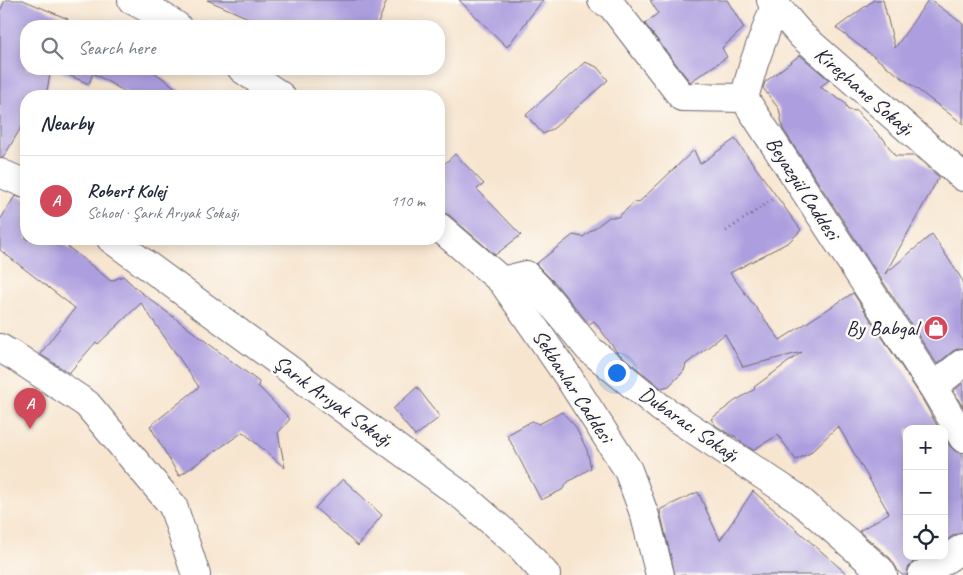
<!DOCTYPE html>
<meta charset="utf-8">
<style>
:root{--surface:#fff;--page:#f2f2f3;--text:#1f2937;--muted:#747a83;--line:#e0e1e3;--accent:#d1495b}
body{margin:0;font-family:Caveat,sans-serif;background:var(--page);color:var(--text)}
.controls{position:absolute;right:15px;bottom:15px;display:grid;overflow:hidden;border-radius:10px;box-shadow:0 2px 12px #0003}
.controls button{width:45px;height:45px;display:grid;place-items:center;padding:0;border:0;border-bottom:1px solid var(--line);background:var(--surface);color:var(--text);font:25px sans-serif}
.you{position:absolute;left:616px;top:372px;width:18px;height:18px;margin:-12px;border:4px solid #fff;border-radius:50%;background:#1a73e8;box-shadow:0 0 0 8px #1a73e833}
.badge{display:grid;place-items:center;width:32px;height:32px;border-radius:50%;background:var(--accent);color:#fff;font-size:16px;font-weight:700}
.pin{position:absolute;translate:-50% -41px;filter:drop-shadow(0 1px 2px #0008)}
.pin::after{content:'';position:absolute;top:26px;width:18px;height:15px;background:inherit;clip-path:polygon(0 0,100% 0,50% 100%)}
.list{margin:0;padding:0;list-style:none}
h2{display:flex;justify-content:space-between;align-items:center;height:65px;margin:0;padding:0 20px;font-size:21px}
h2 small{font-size:16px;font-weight:400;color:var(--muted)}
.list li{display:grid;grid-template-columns:32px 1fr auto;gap:15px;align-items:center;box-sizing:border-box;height:90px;padding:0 20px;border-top:1px solid var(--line)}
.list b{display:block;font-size:19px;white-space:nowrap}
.list p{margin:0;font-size:16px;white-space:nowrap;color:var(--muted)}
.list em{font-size:16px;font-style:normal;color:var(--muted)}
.icon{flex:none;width:28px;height:28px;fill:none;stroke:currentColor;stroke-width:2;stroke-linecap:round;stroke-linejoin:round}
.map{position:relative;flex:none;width:963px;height:575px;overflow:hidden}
.search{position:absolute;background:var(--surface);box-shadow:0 2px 12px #0003;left:20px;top:20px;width:425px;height:55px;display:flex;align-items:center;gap:12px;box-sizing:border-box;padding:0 18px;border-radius:20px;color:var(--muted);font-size:19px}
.panel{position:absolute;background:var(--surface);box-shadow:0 2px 12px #0003;left:20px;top:90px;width:425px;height:155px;border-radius:20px}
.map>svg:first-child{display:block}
.building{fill:#ad9fdf}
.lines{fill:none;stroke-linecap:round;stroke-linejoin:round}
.minor-casing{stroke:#6d666f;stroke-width:30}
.tertiary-casing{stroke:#6d666f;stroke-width:30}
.path{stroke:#6d666f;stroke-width:3;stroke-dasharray:1 4;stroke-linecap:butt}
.minor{stroke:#fff;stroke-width:28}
.tertiary{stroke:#fff;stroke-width:28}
.labels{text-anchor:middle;stroke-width:5;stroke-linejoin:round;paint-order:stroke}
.street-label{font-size:21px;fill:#22223b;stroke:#fdfcf7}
.poi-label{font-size:21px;fill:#22223b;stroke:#fdfcf7;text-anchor:end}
</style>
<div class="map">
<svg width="963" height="575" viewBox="0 0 963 575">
<rect width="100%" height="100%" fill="#fdfcf7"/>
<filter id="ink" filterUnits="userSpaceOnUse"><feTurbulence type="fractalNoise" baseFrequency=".02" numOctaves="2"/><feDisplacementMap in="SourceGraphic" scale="10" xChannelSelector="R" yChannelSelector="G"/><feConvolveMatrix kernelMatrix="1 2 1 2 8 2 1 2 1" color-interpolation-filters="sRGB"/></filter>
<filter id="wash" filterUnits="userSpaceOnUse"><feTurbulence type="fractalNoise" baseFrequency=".0096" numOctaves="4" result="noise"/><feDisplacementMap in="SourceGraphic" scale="20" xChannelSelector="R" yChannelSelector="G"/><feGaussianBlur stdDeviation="1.12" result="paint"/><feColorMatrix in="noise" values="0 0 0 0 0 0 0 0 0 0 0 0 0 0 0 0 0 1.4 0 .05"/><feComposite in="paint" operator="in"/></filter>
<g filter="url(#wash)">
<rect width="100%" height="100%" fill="#f7e5cf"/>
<g id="blocks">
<g class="building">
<polygon points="5,0 23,0 68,19 67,26 26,26 26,69 51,69 46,96 26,96 26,119 3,158 0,158 0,11"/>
<polygon points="207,0 387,0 377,26 267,26"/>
<polygon points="459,0 543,0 507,47"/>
<polygon points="650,0 727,0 744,28 722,48 727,57 690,82 645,24 658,13"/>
<polygon points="874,0 883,0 895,48 928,0 931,0 963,24 963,124 836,28"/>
<polygon points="800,55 829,80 820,87 845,103 848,110 857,111 860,115 871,126 881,138 883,138 895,156 915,156 939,177 885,274 932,234 963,281 963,348 960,348 953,351 937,364 783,129 779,109 763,88 765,82"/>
<polygon points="585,62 597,67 608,80 554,128 543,134 526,115"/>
<polygon points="55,69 150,69 187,96 132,96 93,73 89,84"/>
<polygon points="735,139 801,230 789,242 730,273 780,340 853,293 920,395 939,429 907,429 907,556 922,556 913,562 908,568 907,575 902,575 898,571 896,567 890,558 859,531 889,513 838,426 810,453 796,460 778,435 753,450 738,440 735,436 732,436 715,425 711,419 735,401 755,389 754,387 802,352 743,367 725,334 686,364 684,371 669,386 661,388 617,352 594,321 589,324 555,283 536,264 573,235 583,237 609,217 618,217 635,202 638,203 694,150 700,164"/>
<polygon points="455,154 484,184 477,189 521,235 495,255 449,215 439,211 439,169"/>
<polygon points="15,196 26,199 26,239 58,239 111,281 123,276 138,290 259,382 258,386 290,419 278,433 285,468 243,432 179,476 150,426 199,387 141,303 98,344 96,342 69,373 40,354 75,308 0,250 0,220"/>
<polygon points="963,383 963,407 953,391"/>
<polygon points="417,387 440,417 415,436 393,409"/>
<polygon points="562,412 575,426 587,450 591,468 568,482 562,490 541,500 507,435 532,421 539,424"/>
<polygon points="944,437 950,446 955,451 963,454 963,533 954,535 944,542"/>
<polygon points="343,479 382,515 358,546 315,508"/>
<polygon points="753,491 848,575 675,575 660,511 661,509 698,492 720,540"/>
</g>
</g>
</g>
<g filter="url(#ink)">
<use href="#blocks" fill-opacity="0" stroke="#6d666f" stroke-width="1"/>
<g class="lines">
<defs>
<g id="minor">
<polyline points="132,0 157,13 177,26"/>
<polyline points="242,69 281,96"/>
<polyline points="744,98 754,63 775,5"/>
<polyline points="0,173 26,184"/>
<polyline points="439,227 502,281 567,375 628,470 645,516 660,575"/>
<polyline points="111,239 465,498 522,548 546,575"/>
<polyline points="502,281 526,275 543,293 589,349 661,408 796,497 880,570 883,575"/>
<polyline points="933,387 963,363"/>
<polyline points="922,575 963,548"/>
</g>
<g id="tertiary">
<polyline points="602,0 612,6 682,97 744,98 933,387 963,438"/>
<polyline points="771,0 801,35 963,177"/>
<polyline points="0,348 19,359 87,404 173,506 196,575"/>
</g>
</defs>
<use href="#minor" class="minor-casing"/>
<use href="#tertiary" class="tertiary-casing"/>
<polyline class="path" points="726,231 772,200"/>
<use href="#minor" class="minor"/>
<use href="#tertiary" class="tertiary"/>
</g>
</g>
<defs>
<symbol id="shop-disc" viewBox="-11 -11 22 22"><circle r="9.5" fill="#d1495b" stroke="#fdfcf7"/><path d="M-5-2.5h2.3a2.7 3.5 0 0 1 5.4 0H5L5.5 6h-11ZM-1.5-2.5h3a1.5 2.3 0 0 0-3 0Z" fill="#fff"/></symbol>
</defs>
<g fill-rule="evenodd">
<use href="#shop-disc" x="922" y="314" width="28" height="28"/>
</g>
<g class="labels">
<g class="street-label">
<text transform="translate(864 91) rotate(41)" y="7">Kireçhane Sokağı</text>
<text transform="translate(803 188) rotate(57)" y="7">Beyazgül Caddesi</text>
<text transform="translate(573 386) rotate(57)" y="7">Sekbanlar Caddesi</text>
<text transform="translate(333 401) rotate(36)" y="7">Şarık Arıyak Sokağı</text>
<text transform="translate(689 424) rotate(35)" y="7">Dubaracı Sokağı</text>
</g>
<g class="poi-label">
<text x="918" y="335">By Babgal</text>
</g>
</g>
</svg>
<div class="controls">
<button>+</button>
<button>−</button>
<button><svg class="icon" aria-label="locate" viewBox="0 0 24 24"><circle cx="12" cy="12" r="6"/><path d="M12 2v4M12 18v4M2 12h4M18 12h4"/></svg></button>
</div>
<div class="you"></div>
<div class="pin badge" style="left:30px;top:429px">A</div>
<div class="search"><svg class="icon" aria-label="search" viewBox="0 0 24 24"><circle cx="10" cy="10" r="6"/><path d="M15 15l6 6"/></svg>Search here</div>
<section class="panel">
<h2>Nearby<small></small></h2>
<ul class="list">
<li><span class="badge">A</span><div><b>Robert Kolej</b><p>School · Şarık Arıyak Sokağı</p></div><em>110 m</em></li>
</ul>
</section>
</div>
